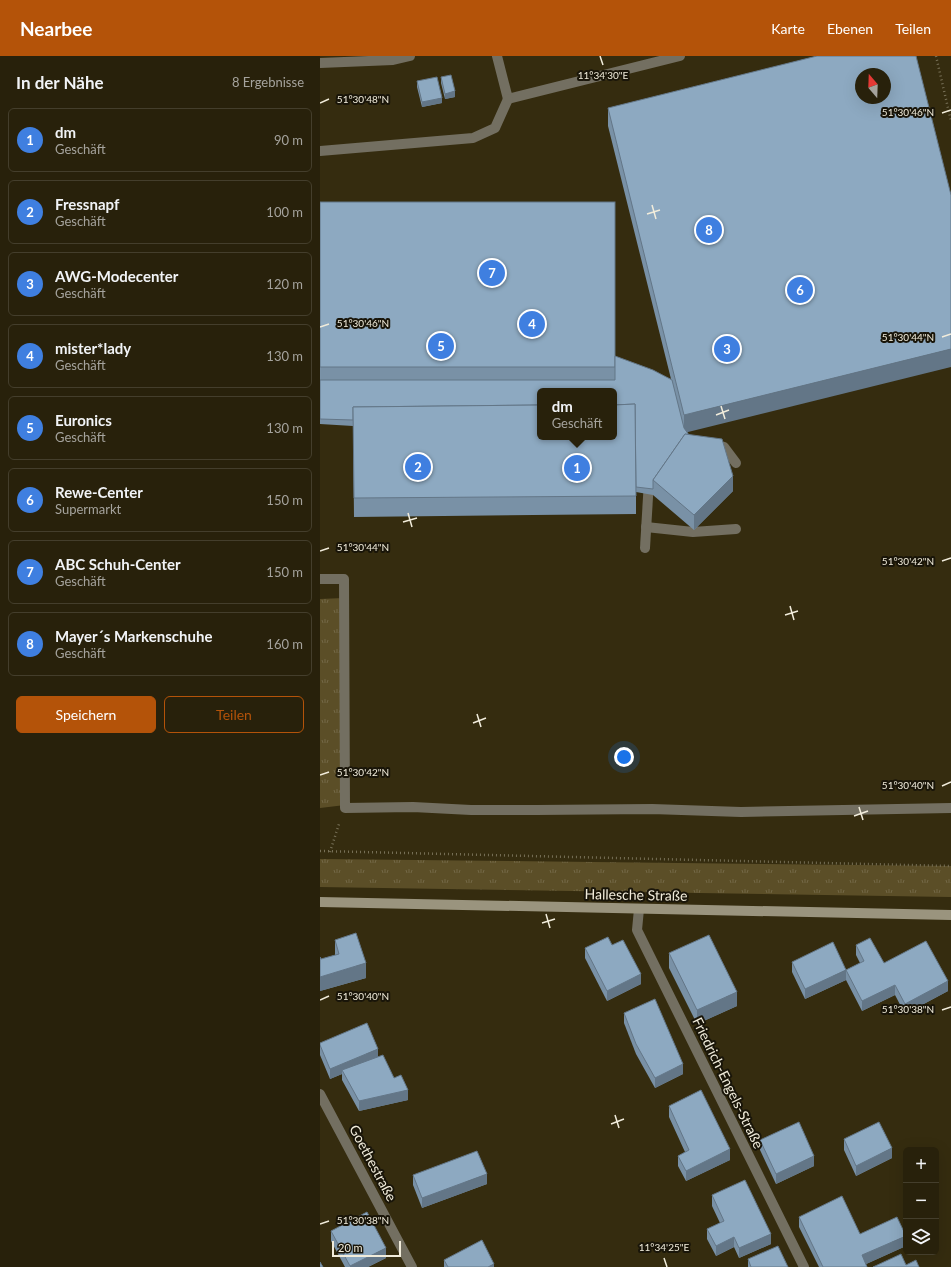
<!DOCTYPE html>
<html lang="de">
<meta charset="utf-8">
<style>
:root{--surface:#28210b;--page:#302914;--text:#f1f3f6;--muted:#a5a39d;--line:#443e2c;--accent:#b45309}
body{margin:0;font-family:Lato,sans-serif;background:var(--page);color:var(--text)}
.controls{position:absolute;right:12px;bottom:12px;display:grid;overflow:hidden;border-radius:6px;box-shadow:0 4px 16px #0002}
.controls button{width:36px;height:36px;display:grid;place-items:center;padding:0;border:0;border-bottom:1px solid var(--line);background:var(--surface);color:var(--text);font:20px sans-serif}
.compass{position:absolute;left:535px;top:12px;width:36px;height:36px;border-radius:50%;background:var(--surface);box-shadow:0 4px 16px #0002;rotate:341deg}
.scale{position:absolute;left:12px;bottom:10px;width:69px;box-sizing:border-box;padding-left:4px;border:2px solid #f1ecdb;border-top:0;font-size:11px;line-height:14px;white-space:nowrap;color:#f1ecdb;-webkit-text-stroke:3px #191509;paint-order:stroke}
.you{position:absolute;left:304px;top:701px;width:14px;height:14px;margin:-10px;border:3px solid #fff;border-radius:50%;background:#1a73e8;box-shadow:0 0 0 6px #1a73e833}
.badge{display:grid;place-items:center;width:26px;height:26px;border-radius:50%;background:var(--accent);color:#fff;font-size:13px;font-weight:700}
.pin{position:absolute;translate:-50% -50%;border:2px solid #fff;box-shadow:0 1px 4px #0006}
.popup{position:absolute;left:217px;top:332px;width:80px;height:52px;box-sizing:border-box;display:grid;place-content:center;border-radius:6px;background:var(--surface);filter:drop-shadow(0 1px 3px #0005);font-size:13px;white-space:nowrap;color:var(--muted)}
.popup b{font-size:15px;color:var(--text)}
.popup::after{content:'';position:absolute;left:50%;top:100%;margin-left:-8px;border:8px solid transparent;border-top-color:var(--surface)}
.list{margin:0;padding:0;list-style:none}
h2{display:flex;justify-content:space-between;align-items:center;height:52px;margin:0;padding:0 16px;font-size:17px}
h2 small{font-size:13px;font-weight:400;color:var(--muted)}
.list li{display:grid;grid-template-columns:26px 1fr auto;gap:12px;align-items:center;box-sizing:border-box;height:64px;margin:0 8px 8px;padding:0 8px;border:1px solid var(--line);border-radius:6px}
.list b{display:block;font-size:15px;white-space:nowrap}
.list p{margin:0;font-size:13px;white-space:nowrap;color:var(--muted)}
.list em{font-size:13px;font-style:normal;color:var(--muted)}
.actions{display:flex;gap:8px;padding:12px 16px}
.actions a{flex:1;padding:9px 0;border:1px solid var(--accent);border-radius:6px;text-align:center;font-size:14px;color:var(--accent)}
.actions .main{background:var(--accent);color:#fff}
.icon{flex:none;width:22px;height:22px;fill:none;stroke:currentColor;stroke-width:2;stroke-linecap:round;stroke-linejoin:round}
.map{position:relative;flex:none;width:631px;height:1211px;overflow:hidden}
header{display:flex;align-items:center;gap:24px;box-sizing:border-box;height:56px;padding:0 20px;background:var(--accent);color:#fff}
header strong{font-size:19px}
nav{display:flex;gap:22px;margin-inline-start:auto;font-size:14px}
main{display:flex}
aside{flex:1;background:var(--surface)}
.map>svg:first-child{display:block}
.grass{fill:url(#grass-tufts)}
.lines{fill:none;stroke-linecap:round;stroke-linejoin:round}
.path{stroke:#777057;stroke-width:2.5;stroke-dasharray:1 3;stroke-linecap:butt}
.service{stroke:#736f61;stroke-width:10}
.pedestrian{stroke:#736f61;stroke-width:10}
.minor{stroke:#736f61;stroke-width:10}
.secondary{stroke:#9a947e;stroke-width:10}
.wall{fill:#7991a6}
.shaded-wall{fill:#637687}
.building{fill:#8da9c1;stroke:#637687;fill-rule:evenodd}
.ticks{fill:none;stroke:#f1ecdb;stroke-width:1.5}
.labels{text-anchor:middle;stroke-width:4;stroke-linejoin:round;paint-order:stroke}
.street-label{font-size:14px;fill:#f1ecdb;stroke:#191509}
.ticks-label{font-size:10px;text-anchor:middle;fill:#f1ecdb;stroke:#191509;stroke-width:4;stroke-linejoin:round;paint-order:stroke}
</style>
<header>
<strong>Nearbee</strong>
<nav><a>Karte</a><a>Ebenen</a><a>Teilen</a></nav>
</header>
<main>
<aside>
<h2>In der Nähe<small>8 Ergebnisse</small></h2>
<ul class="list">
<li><span class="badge" style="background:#3f7fe0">1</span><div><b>dm</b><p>Geschäft</p></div><em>90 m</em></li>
<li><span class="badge" style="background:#3f7fe0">2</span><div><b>Fressnapf</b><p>Geschäft</p></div><em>100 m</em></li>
<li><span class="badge" style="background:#3f7fe0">3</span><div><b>AWG-Modecenter</b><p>Geschäft</p></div><em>120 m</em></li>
<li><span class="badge" style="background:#3f7fe0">4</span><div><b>mister*lady</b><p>Geschäft</p></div><em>130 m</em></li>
<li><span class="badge" style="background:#3f7fe0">5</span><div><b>Euronics</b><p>Geschäft</p></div><em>130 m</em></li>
<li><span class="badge" style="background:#3f7fe0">6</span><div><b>Rewe-Center</b><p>Supermarkt</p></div><em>150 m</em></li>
<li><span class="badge" style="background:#3f7fe0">7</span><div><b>ABC Schuh-Center</b><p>Geschäft</p></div><em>150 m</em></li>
<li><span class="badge" style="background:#3f7fe0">8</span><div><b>Mayer´s Markenschuhe</b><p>Geschäft</p></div><em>160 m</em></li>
</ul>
<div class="actions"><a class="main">Speichern</a><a>Teilen</a></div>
</aside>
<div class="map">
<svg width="631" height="1211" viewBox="0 0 631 1211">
<defs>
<pattern id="grass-tufts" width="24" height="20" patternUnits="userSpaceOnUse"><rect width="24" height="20" fill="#5b4e27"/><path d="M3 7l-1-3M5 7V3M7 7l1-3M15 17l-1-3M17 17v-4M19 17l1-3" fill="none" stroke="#736846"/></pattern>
</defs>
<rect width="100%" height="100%" fill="#352c0f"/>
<g class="grass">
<polygon points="24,542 25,749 0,752 0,543"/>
<polygon points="0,803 631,810 631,841 0,831"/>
</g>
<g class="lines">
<g class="path">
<polyline points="616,0 631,65"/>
<polyline points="0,795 631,810"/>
<polyline points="10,796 19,768"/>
</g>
<g class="service">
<polyline points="177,0 188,43 360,0"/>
<polyline points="0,95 153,82 175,72 188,43"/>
<polyline points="0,523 24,523 25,752 93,751 151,754 216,754 332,753 421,756 631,752"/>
</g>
<g class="pedestrian">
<polyline points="394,389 404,391 416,407"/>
<polyline points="326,471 373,476 416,473"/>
<polyline points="325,492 329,424"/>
</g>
<g class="minor">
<polyline points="0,7 73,4 90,0"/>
<polyline points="319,853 317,874 484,1211"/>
<polyline points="0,1038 92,1211"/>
</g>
<polyline class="secondary" points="0,846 631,859"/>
</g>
<g class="wall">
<polygon points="497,0 367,377 413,435 374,474 333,439 316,436 316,458 34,461 33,370 0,368 0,146 295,300 351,323 288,70 288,52"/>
<polygon points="121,21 135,41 125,43 121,27"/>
<polygon points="97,25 122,47 102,51 97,31"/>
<polygon points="15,884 46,922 0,935 0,901 1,903 15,899"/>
<polygon points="292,889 321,928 287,945 265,902 265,892"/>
<polygon points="536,889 564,907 628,935 585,958 575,939 542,955 526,924 526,914 540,907 536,899"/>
<polygon points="349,897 417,950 377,968 349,912"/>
<polygon points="472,906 526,924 485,943 472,916"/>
<polygon points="304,957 363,1018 335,1032 316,998 304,967"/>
<polygon points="0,987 58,1001 74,1022 88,1044 39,1055 22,1024 22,1018 10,1023 0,999"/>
<polygon points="349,1050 410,1104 366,1125 358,1110 358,1100 365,1096 349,1061"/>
<polygon points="524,1083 572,1102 536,1120 524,1094"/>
<polygon points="440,1084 494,1110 456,1128 440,1094"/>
<polygon points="93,1119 167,1128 102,1152 93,1129"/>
<polygon points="392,1139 451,1188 419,1202 414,1191 396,1200 387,1183 387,1173 400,1167 392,1150"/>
<polygon points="479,1161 540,1178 586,1190 546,1208 547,1211 499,1211 479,1171"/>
<polygon points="11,1175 66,1202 48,1211 25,1211 11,1185"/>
<polygon points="428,1203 468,1211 428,1211"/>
<polygon points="124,1204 174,1211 124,1211"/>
</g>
<g class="shaded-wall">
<polygon points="135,35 135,41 125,43 125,38"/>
<polygon points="122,42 122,47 102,51 102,46"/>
<polygon points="631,293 631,311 364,377 364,359"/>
<polygon points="413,420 413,435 374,474 374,459"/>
<polygon points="46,907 46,922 0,935 0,921"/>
<polygon points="526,914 526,924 485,943 485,933"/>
<polygon points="321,918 321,928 287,945 287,935"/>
<polygon points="628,925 628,935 585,958 585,948"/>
<polygon points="575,929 575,939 542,955 542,945"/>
<polygon points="417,936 417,950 377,968 377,954"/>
<polygon points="58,993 58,1003 22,1014 22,1018 10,1023 10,1013"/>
<polygon points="363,1008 363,1018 335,1032 335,1022"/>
<polygon points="88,1034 88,1044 39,1055 39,1045"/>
<polygon points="572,1092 572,1102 536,1120 536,1110"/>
<polygon points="410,1093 410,1104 366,1125 366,1115"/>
<polygon points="494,1100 494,1110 456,1128 456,1118"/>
<polygon points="167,1118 167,1128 102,1152 102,1142"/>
<polygon points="451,1178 451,1188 419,1202 419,1192"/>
<polygon points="586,1180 586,1190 542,1210 542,1199"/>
<polygon points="414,1181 414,1191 396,1200 396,1190"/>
<polygon points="66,1192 66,1202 48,1211 30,1211 30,1210"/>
<polygon points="174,1208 174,1211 168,1211"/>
</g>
<g class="building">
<path d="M 497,0 L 596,0 L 631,139 L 631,293 L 364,359 L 288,52 ZM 541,18 L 565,18 L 565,42 L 541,42 Z"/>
<polygon points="131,19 135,35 125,38 121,21"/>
<polygon points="117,21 122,42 102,46 97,25"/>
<rect x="0" y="146" width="295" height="165"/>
<polygon points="295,300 333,314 352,324 364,372 369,379 365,378 333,424 333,433 316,431 315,348 294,349 294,335 220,335 220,349 33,351 33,364 0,363 0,324 295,324"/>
<polygon points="315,348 316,440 34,442 33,351 220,349 220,381 294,381 294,349"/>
<polygon points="365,378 402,383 413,420 374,459 333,424"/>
<polygon points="36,877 46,907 0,921 0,901 1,903 19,898 15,884"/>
<polygon points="389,879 417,936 377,954 349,897"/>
<polygon points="288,881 292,889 303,884 321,918 287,935 265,892"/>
<polygon points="550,882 564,907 606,885 628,925 585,948 575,929 542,945 526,914 544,905 536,889"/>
<polygon points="513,886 526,914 485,933 472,906"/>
<polygon points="335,943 363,1008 335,1022 316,988 304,957"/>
<polygon points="47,967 58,993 10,1013 0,989 0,987"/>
<polygon points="63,999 74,1022 81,1019 88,1034 39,1045 22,1014"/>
<polygon points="381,1034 410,1093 366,1115 358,1100 369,1094 349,1050"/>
<polygon points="479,1066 494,1100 456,1118 440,1084"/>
<polygon points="559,1066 572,1092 536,1110 524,1083"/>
<polygon points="157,1095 167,1118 102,1142 93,1119"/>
<polygon points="425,1124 451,1178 419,1192 414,1181 396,1190 387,1173 404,1165 392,1139"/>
<polygon points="522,1140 540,1178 577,1161 586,1180 542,1199 547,1211 503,1211 479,1161"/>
<polygon points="47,1156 66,1192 30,1210 11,1175"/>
<polygon points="162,1184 174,1208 168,1211 128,1211 124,1204"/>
<polygon points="458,1190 468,1211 431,1211 428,1203"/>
<polygon points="581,1198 586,1209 596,1204 599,1211 553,1211"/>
<polygon points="0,1206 3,1211 0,1211"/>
</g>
<path class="ticks" d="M 280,0 L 283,9M 0,47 L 9,43M 622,57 L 631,54M 332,149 L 336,163M 327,158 L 340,154M 0,271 L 9,268M 622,281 L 631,278M 401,350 L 405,363M 396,359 L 409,354M 88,457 L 92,471M 83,466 L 97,462M 0,495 L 9,492M 622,505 L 631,502M 470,550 L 474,564M 465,559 L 478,555M 157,658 L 161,671M 153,667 L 166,662M 0,719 L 9,716M 622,730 L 631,726M 539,751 L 543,764M 534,760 L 548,755M 226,858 L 230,872M 222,867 L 235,863M 0,944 L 9,940M 622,954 L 631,951M 295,1059 L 299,1072M 291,1068 L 304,1063M 0,1168 L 9,1165M 344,1202 L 347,1211"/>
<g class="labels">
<g class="street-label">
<text transform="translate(316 839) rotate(1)" y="5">Hallesche Straße</text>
<text transform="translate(408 1027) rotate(64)" y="5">Friedrich-Engels-Straße</text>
<text transform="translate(53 1107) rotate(62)" y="5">Goethestraße</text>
</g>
</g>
<g class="ticks-label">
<text x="283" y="23">11°34'30"E</text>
<text x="43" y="47">51°30'48"N</text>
<text x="588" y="60">51°30'46"N</text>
<text x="43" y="271">51°30'46"N</text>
<text x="588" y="285">51°30'44"N</text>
<text x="43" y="495">51°30'44"N</text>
<text x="588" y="509">51°30'42"N</text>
<text x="43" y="720">51°30'42"N</text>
<text x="588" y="733">51°30'40"N</text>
<text x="43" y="944">51°30'40"N</text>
<text x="588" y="957">51°30'38"N</text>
<text x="43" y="1168">51°30'38"N</text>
<text x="344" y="1195">11°34'25"E</text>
</g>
</svg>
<div class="controls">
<button>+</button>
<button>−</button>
<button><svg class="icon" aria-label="layers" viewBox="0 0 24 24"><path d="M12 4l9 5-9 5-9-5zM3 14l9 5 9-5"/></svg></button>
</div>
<svg class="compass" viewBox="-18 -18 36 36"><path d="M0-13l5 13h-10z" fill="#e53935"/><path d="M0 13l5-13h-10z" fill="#a5a39d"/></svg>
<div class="scale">20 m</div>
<div class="you"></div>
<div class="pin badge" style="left:257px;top:412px;background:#3f7fe0">1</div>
<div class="popup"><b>dm</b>Geschäft</div>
<div class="pin badge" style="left:98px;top:411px;background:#3f7fe0">2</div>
<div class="pin badge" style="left:407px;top:293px;background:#3f7fe0">3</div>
<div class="pin badge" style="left:212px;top:268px;background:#3f7fe0">4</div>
<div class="pin badge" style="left:121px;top:290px;background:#3f7fe0">5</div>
<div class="pin badge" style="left:480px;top:234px;background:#3f7fe0">6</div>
<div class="pin badge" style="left:172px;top:217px;background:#3f7fe0">7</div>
<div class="pin badge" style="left:389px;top:174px;background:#3f7fe0">8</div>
</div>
</main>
